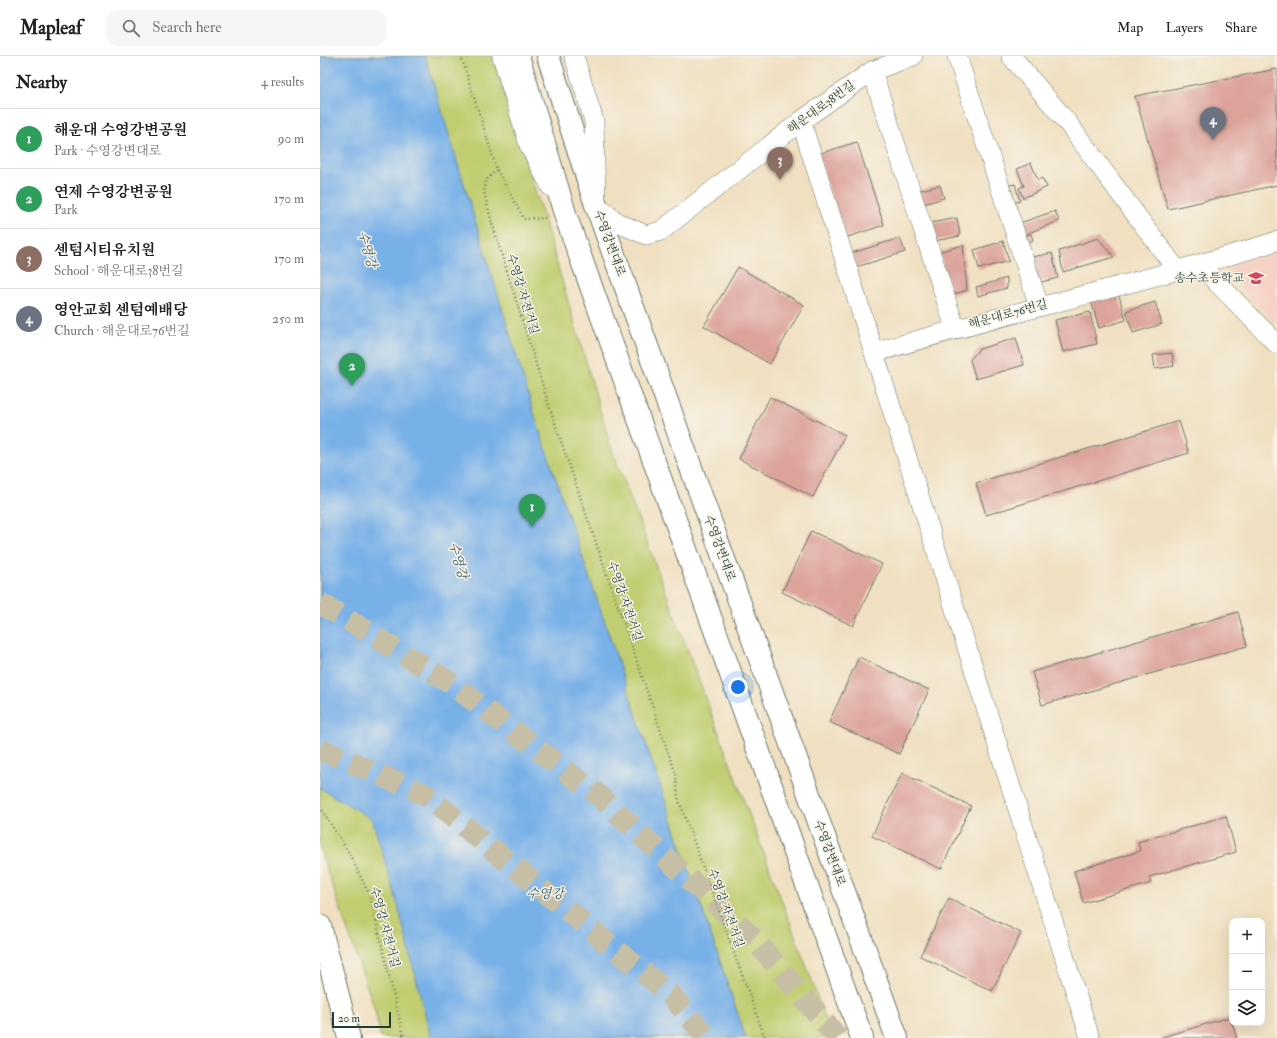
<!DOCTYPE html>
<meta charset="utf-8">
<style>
:root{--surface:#fff;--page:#f6f6f6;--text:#202124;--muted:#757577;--line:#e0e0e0;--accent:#0b8043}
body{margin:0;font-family:"IM FELL Double Pica","Noto Serif KR",serif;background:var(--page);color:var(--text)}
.controls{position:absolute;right:12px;bottom:12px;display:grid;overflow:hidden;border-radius:8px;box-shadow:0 4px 16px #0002}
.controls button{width:36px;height:36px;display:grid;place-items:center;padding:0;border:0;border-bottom:1px solid var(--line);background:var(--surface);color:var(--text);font:20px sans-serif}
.scale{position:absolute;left:12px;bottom:10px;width:59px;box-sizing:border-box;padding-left:4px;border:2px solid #1f3d34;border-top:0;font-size:11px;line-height:14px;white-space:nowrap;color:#1f3d34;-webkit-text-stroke:3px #f7f3e8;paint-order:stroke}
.you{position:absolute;left:418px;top:631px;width:14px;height:14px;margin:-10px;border:3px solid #fff;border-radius:50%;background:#1a73e8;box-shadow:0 0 0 6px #1a73e833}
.badge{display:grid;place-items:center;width:26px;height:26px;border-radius:50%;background:var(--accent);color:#fff;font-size:13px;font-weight:700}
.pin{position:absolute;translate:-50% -33px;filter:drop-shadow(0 1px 2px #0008)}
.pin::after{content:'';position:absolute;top:21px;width:14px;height:12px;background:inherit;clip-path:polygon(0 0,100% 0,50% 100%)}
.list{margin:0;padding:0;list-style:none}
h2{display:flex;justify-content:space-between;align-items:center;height:52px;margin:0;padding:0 16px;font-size:17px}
h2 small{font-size:13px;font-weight:400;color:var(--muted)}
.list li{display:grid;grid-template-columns:26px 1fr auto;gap:12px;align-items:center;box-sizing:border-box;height:60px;padding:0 16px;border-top:1px solid var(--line)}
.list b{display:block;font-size:15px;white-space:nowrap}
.list p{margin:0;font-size:13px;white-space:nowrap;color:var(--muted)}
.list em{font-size:13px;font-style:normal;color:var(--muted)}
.icon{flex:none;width:22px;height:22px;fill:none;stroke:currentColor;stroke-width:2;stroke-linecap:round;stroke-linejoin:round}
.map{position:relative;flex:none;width:957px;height:982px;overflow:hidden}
header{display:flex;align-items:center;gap:24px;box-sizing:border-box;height:56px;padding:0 20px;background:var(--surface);border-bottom:1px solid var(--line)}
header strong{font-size:19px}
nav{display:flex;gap:22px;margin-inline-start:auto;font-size:14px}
.search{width:280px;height:36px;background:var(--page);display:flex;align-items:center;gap:10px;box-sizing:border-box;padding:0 14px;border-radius:12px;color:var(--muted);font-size:15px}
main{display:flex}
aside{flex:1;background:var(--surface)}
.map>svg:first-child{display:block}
.built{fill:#f6d2c5}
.green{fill:#c0cd6f;stroke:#708552}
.water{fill:#78b0e8;stroke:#4c768e}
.building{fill:#dca39b}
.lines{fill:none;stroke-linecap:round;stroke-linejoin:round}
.highway-tunnel{stroke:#c6bfa5;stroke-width:22;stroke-dasharray:22 11;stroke-linecap:butt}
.street-casing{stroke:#687665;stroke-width:20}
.secondary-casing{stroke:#687665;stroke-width:24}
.highway-casing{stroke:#687665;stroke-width:24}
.path{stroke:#687665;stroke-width:2.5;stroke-dasharray:1 3;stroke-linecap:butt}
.street{stroke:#fff;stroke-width:19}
.secondary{stroke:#fff;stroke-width:22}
.highway{stroke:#fff;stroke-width:22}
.labels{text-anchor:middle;stroke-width:3;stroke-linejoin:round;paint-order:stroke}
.street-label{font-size:12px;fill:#1f3d34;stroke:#f7f3e8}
.poi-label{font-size:12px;fill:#1f3d34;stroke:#f7f3e8;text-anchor:end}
.water-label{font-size:13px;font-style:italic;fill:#355a61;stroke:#f7f3e8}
</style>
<header>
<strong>Mapleaf</strong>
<div class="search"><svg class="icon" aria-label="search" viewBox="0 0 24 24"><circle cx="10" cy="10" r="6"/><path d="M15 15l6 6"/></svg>Search here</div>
<nav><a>Map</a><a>Layers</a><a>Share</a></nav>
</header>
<main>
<aside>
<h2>Nearby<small>4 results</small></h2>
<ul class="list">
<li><span class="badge" style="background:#2e9e5b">1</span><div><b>해운대 수영강변공원</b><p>Park · 수영강변대로</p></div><em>90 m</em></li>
<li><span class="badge" style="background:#2e9e5b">2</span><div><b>연제 수영강변공원</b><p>Park</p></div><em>170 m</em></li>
<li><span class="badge" style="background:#8d6e63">3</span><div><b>센텀시티유치원</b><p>School · 해운대로38번길</p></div><em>170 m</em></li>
<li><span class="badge" style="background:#6b7280">4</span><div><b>영안교회 센텀예배당</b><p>Church · 해운대로76번길</p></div><em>250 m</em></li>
</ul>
</aside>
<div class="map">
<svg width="957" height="982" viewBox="0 0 957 982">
<rect width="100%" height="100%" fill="#f7f3e8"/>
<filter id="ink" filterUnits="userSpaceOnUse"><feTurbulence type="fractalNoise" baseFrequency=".025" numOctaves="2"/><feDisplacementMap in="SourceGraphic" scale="8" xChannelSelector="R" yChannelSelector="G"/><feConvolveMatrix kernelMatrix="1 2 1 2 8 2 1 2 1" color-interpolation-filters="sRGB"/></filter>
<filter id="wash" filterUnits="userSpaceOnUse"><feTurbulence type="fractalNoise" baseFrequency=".012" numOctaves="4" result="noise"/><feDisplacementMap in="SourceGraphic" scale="16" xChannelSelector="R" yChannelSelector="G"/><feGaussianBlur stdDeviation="0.9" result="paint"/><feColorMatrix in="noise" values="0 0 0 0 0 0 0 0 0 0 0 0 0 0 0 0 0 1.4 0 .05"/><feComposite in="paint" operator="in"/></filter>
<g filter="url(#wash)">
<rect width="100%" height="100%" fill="#f0e0c1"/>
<polygon class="built" points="957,195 957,268 922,233 907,211"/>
<polygon class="green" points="0,0 172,0 223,160 290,388 490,920 512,982 61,982 54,951 0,794"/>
<polygon class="water" points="0,0 105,0 217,367 426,982 111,982 76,842 52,763 0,732"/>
<g id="blocks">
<g class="building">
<polygon points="957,13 957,129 848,153 815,40"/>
<polygon points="537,86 564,169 525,182 498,98"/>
<polygon points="711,107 718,124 722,122 727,131 703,142 699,132 704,130 697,113"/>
<polygon points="695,128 700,145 692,147 687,130"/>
<polygon points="620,129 624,142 600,149 597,135"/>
<polygon points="735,155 739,165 701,180 697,168"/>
<polygon points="637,162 640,180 609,186 605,168"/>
<polygon points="711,178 713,184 702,189 699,182"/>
<polygon points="580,182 585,196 536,211 532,197"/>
<polygon points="778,182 794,201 743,216 739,195"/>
<polygon points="683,185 689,205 659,213 654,194"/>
<polygon points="643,189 647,234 632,239 619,196"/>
<polygon points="732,197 738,222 713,228 707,202"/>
<polygon points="418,211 484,249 450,308 384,270"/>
<polygon points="687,222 687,232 658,240 656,231"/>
<polygon points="798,236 806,264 779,272 771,245"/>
<polygon points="835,246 842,268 813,277 806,255"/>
<polygon points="770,256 777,288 743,296 735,264"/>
<polygon points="696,282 704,309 656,323 650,304 659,293"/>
<polygon points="852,297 854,310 835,313 833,299"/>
<polygon points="450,341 525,379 493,441 419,403"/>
<polygon points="859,365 869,397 666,459 656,427"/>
<polygon points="491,475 562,508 533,570 462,536"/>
<polygon points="918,556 927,590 722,649 712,616"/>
<polygon points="539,601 609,634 579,698 509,666"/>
<polygon points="582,717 651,750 621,813 552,780"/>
<polygon points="906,760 916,796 829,821 831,827 763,847 754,815 820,795 818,786"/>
<polygon points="629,842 701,877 672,935 600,900"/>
<polygon points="910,961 917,982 839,982"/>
</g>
</g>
</g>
<g filter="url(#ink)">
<use href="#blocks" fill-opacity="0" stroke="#687665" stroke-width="1"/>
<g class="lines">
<g class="highway-tunnel">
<polyline points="0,547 129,626 279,740 434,883 518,982"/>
<polyline points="0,693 106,739 350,938 387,982"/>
</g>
<defs>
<g id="street">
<polyline points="182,0 209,89 231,131"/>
<polyline points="254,0 274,65 276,149 298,167 326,179 341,175 481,65 552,15 593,0"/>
<polyline points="637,0 719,250"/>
<polyline points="691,0 747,66 857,214"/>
<polyline points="552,15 635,272"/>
<polyline points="481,65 770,982"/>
<polyline points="880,209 957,288"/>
<path d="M 554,297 C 688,256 824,227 957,185"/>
</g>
<g id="secondary">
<polyline points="198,0 246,161 542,982"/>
<polyline points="228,0 276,149 577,982"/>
</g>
<polyline id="highway" points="0,870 29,982"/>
</defs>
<use href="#street" class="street-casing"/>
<use href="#secondary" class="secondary-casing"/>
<use href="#highway" class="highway-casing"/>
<g class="path">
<polyline points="141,0 177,114 166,124 164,136 172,167 230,353 356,719 358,742 445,982"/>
<polyline points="177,114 204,163 225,162"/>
<polyline points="0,751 29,797 50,840 84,982"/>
</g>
<use href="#street" class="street"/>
<use href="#secondary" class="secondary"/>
<use href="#highway" class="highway"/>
</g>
</g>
<defs>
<symbol id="school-bare" viewBox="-9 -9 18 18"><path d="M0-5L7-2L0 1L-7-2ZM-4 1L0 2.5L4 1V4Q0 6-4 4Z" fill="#d1495b" stroke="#f7f3e8" stroke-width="2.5" paint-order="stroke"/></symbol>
</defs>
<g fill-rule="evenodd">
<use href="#school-bare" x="925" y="211" width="22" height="22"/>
</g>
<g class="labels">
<g class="street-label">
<text transform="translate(501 51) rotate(-36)" y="4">해운대로38번길</text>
<text transform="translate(290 187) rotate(70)" y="4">수영강변대로</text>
<text transform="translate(203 238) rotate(73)" y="4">수영강 자전거길</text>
<text transform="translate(688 258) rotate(-15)" y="4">해운대로76번길</text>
<text transform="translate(400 492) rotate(70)" y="4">수영강변대로</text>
<text transform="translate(305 545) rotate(71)" y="4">수영강 자전거길</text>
<text transform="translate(510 797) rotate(70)" y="4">수영강변대로</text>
<text transform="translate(406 852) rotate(70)" y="4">수영강 자전거길</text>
<text transform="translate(65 871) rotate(75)" y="4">수영강 자전거길</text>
</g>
<g class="poi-label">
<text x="924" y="226">송수초등학교</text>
</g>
<g class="water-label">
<text transform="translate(48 193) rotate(74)" y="5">수영강</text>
<text transform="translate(139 504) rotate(74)" y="5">수영강</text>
<text x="225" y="842">수영강</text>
</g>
</g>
</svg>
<div class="controls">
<button>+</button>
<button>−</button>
<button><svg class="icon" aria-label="layers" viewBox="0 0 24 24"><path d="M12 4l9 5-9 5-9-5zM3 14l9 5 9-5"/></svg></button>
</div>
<div class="scale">20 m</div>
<div class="you"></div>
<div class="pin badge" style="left:212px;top:471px;background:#2e9e5b">1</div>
<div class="pin badge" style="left:32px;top:330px;background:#2e9e5b">2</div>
<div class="pin badge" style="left:460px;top:124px;background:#8d6e63">3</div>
<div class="pin badge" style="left:893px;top:84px;background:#6b7280">4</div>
</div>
</main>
